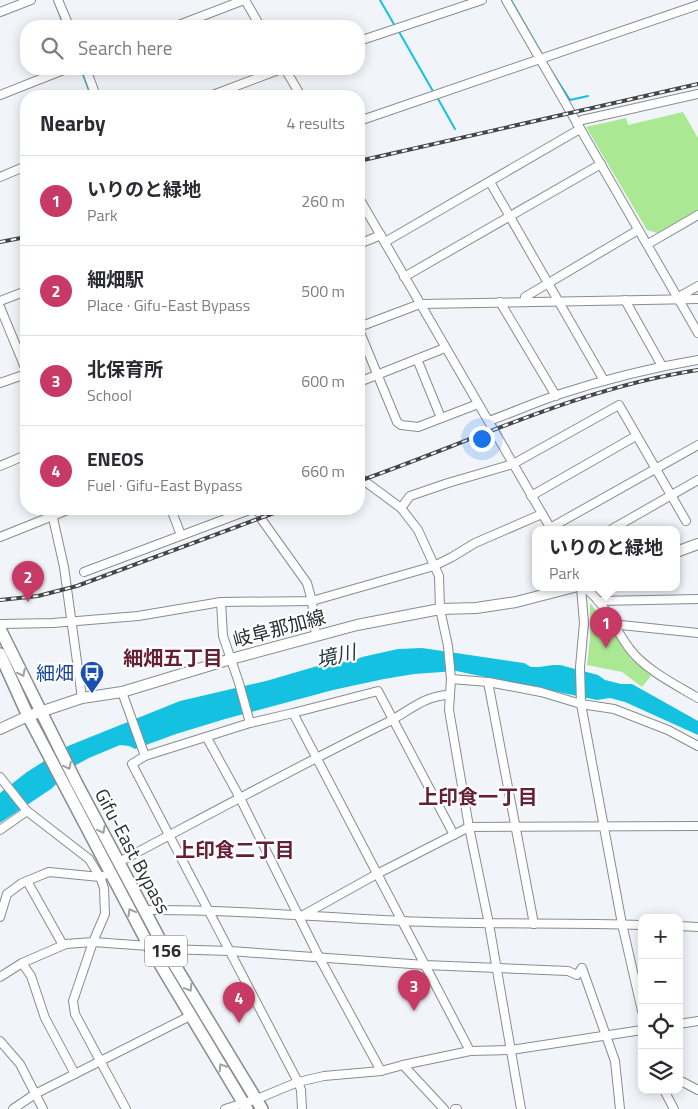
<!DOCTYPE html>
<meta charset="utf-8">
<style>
:root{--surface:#fff;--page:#f7f7f7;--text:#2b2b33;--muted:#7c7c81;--line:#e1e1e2;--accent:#c83a66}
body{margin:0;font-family:"Titillium Web","Noto Sans JP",sans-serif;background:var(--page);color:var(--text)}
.controls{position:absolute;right:15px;bottom:15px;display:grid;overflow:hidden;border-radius:10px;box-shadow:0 2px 12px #0003}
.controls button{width:45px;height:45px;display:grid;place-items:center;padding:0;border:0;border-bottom:1px solid var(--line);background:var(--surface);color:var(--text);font:25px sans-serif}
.you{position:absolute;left:481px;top:438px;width:18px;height:18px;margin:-12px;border:4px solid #fff;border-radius:50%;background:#1a73e8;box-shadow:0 0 0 8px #1a73e833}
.badge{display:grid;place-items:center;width:32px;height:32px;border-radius:50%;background:var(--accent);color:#fff;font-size:16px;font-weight:700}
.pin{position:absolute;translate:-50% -41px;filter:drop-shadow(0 1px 2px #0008)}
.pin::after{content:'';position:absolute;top:26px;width:18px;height:15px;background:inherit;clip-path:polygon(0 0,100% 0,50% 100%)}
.popup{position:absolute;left:532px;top:526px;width:148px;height:65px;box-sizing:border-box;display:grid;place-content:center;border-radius:10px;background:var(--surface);filter:drop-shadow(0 1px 4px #0005);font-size:16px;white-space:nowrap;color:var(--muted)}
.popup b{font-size:19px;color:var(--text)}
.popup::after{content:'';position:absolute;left:50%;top:100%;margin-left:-10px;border:10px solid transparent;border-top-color:var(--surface)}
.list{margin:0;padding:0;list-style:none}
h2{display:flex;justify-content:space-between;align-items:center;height:65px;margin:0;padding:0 20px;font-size:21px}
h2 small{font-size:16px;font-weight:400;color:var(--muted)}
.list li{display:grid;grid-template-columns:32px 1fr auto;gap:15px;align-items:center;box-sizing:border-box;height:90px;padding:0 20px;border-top:1px solid var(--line)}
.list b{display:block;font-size:19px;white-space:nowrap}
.list p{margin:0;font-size:16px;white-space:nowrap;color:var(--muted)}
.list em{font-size:16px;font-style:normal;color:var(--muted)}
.icon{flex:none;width:28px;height:28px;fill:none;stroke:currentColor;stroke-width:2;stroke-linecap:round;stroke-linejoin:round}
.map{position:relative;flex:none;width:698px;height:1109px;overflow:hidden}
.search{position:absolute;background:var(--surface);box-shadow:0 2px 12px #0003;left:20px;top:20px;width:345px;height:55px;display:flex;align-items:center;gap:12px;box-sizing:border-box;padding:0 18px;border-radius:20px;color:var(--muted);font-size:19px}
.panel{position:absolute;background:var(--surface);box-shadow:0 2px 12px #0003;left:20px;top:90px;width:345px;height:425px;border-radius:20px}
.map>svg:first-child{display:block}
.green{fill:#aae894}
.water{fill:#15c1e1}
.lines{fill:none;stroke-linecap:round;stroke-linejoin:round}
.stream{stroke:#15c1e1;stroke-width:2}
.minor-casing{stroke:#898c8f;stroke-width:10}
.major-casing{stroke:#898c8f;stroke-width:12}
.highway-casing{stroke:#898c8f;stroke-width:14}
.minor{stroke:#fff;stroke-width:8}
.major{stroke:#fff;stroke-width:10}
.highway{stroke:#fff;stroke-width:11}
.rail-casing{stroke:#444648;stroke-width:4}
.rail{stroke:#fff;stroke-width:2;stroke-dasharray:5.5;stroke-linecap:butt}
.oneway{stroke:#9fa0a0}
.labels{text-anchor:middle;stroke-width:4.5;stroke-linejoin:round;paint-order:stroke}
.shield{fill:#fff;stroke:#6a6b6c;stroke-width:1}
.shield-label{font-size:18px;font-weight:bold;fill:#2a2c2d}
.street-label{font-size:19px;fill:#2a2c2d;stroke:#fff}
.transit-label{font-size:19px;fill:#164399;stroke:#fff;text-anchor:end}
.water-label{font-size:20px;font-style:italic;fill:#233b41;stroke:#fff}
.neighbourhood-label{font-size:20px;font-weight:bold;fill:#641f33;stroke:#fff}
</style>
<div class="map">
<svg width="698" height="1109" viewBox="0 0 698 1109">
<rect width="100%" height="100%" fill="#f1f5f9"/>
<g class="green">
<polygon points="683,112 698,138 698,210 657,233 647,230 586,127 626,118 628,125"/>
<polygon points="590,603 610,628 630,658 651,676 642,687 622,672 587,665 590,639"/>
</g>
<polygon class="water" points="422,648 524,663 531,667 539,667 553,665 560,665 598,675 605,680 621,684 632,684 698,721 698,735 625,702 610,698 597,700 456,671 414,674 384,679 333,690 225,719 176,734 135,749 129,746 120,745 89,758 76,765 51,789 0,823 0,793 27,772 68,746 180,701 266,681 338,660 344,662 355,660 362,657 398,649"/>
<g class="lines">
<g class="stream">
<polyline points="54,0 64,26"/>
<polyline points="380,0 395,26"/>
<polyline points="511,0 543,56"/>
<polyline points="398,30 434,93"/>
<polyline points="545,61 570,100 588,96"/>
<polyline points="81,69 91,96"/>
<polyline points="437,97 455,129"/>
</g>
<defs>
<g id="minor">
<polyline points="58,0 69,26"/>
<polyline points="245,0 260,26"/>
<polyline points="506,0 698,333"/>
<polyline points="0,12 31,0"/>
<polyline points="176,26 244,0"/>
<polyline points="359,41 482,0"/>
<polyline points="86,69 96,96"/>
<polyline points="285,69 301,96"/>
<polyline points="0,95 66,69"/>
<polyline points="210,96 281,69"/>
<polyline points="359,121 698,5"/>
<polyline points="577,124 582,120 698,94"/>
<polyline points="0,177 26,166"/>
<polyline points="490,182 602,377 603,381"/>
<polyline points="359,198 551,529"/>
<polyline points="385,242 580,129"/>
<polyline points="359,244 381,235"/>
<polyline points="648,244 698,215"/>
<polyline points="404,277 601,164"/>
<polyline points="625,300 662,366"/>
<polyline points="680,300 682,295 698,286"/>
<polyline points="0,301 26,291"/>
<polyline points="500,302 556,396"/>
<polyline points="524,302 525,297 638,230"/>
<polyline points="0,307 26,370"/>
<polyline points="359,327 420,304 698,299"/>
<polyline points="359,330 397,422 401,425 418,427 478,404"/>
<polyline points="417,359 441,418"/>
<polyline points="359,382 445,348"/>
<polyline points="0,383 26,374"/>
<path d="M 489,421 C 511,413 534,403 557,395 C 603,380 650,368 698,360"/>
<polyline points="0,466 26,455"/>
<polyline points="359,477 401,508 418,530 439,576 440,609 448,646 451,679 449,710 469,827 489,924 521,1109"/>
<polyline points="531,496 636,436"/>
<polyline points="401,508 410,496 448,483 513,464 619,405 686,521"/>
<polyline points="51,509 64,567 82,698"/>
<polyline points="171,509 181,535"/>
<polyline points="257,509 258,512"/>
<polyline points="262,520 307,583 312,601 316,636"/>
<polyline points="550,528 698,445"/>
<polyline points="612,529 698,480"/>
<polyline points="0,537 70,509"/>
<polyline points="84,572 252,509"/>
<polyline points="581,587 584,623 580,667 581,704 622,924 642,1011"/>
<path d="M 583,587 C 604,600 614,628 629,648 C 644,669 676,685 698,698"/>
<polyline points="598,601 698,599"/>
<polyline points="221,602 223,636 239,683 250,723"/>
<polyline points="0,624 53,623 138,616 221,602 312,601 434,566 452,557 475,543 542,514"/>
<polyline points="615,627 621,625 698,633"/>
<polyline points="451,679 488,682 541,692 581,704 614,709 668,730 698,746"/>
<polyline points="488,682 534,924"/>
<polyline points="122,692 145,756"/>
<polyline points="293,713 378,691 454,835"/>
<polyline points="207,738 240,798 319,957 381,1071"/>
<polyline points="0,777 27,811 89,859 100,877 104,888 105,914 93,942 73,1001 75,1014 126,1109"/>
<polyline points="0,830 27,811"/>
<path d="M 119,862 C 208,815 296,767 386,723 C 408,712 424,695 450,695"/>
<polyline points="27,881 63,945"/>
<path d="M 144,910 C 230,909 316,917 402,921 C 482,925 562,922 642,925"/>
<polyline points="305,914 377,874 469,827 698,826"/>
<polyline points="0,917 7,894 22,883 39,876 49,872 100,877 103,876"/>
<polyline points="679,926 698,927"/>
<polyline points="165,949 230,951 425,965 568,971 577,975 582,968"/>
<polyline points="22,963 31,976 45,1018 75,1074"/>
<polyline points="582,968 615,1061 620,1109"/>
<polyline points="0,977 22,963 66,944 93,942 149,946"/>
<polyline points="679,1024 698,1021"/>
<polyline points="0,1041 20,1064 43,1109"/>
<polyline points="403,1065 444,1109"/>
<polyline points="679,1080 698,1090"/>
<polyline points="664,1090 674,1109"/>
<polyline points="13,1109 35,1094 190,1016"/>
<polyline points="225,1109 257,1099 298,1082 324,1076 381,1071 403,1065 470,1051 511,1050 642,1030"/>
<polyline points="302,1109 301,1090 298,1082 132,764 145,756 250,723 293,713 470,1051"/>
<polyline points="455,1109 457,1109"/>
</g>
<g id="major">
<polyline points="676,552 698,544"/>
<polyline points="0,729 28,716 82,698 122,692 231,659 357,625 440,609 476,608 516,602 574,587"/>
</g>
<g id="highway">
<polyline points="0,629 77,784 165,949 262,1109"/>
<polyline points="0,654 28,716 149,946 247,1109"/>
</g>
</defs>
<use href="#minor" class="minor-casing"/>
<use href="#major" class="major-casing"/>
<use href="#highway" class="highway-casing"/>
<use href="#minor" class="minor"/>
<use href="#major" class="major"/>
<use href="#highway" class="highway"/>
<defs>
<g id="rail">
<polyline points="359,161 698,84"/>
<polyline points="0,242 26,237"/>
<path d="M 359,481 C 471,442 579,388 698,370"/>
<polyline points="0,600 38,596 77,586 285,509"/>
</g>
</defs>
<use href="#rail" class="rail-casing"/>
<use href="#rail" class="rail"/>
</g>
<defs><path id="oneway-chevron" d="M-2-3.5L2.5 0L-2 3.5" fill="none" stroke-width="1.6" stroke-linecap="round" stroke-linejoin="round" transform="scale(1.25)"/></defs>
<g class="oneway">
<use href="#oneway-chevron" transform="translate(22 673) rotate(63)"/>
<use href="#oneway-chevron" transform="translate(68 766) rotate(64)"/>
<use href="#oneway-chevron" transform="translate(102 830) rotate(62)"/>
<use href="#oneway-chevron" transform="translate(131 912) rotate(-119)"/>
<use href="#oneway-chevron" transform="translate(189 988) rotate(59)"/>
<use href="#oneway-chevron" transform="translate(222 1067) rotate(-122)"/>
</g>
<defs>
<symbol id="bus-pin" viewBox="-11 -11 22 30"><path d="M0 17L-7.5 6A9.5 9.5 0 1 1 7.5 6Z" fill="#1a4fb4" stroke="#fff"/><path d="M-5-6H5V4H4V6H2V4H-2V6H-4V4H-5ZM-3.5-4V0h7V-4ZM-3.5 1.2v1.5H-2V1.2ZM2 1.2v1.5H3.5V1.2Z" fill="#fff"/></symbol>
</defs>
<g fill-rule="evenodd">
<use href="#bus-pin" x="78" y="659" width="28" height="38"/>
</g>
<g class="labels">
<rect class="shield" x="145" y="935.5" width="42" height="31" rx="4"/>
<g class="shield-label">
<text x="166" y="957">156</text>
</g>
<g class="street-label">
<text transform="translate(279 628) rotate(-15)" y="7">岐阜那加線</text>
<text transform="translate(133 851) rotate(62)" y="7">Gifu-East Bypass</text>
</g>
<g class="transit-label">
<text x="74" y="680">細畑</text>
</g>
<g class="water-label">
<text transform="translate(336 656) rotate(-13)" y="7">境川</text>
</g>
<g class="neighbourhood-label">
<text x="173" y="665">細畑五丁目</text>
<text x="478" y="804">上印食一丁目</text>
<text x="235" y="857">上印食二丁目</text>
</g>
</g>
</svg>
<div class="controls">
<button>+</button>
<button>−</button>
<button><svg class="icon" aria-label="locate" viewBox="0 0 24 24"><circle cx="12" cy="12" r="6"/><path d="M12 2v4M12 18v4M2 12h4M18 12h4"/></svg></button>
<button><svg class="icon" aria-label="layers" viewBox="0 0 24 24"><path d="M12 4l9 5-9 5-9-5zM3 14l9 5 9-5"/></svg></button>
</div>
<div class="you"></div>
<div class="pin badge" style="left:606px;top:648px">1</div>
<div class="popup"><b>いりのと緑地</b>Park</div>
<div class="pin badge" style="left:28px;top:602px">2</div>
<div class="pin badge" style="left:414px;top:1011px">3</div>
<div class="pin badge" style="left:239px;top:1023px">4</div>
<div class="search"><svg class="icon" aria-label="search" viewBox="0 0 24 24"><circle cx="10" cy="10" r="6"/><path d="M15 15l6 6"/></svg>Search here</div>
<section class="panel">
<h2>Nearby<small>4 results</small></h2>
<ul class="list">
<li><span class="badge">1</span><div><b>いりのと緑地</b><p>Park</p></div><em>260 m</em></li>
<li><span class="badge">2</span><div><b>細畑駅</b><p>Place · Gifu-East Bypass</p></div><em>500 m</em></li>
<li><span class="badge">3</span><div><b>北保育所</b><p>School</p></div><em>600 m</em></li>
<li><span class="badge">4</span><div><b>ENEOS</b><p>Fuel · Gifu-East Bypass</p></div><em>660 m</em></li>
</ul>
</section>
</div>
